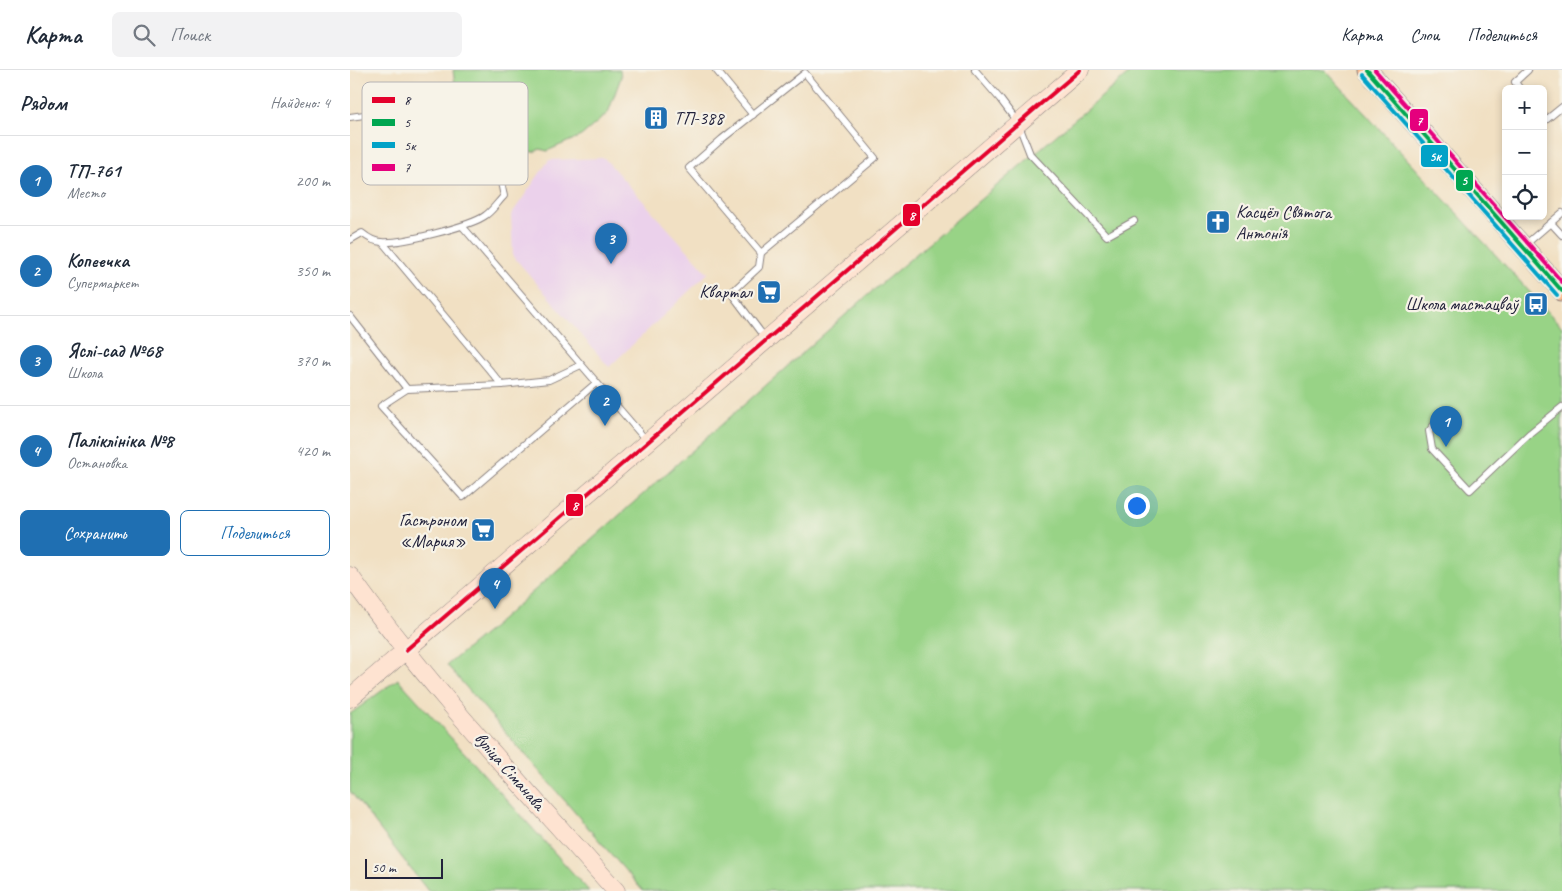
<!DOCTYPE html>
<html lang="ru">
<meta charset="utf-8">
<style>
:root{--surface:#fff;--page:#f2f2f3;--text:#1f2937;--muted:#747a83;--line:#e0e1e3;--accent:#1f6fb2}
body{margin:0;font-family:Caveat,sans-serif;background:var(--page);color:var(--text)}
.controls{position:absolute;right:15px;top:15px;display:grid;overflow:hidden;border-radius:8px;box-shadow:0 2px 8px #0003}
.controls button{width:45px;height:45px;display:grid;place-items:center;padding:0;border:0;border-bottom:1px solid var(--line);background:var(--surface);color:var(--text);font:25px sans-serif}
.scale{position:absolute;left:15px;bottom:12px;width:78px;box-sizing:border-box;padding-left:5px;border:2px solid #22223b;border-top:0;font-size:14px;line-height:18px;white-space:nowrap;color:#22223b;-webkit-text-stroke:4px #f7f3e8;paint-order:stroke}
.you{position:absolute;left:786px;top:435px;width:18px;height:18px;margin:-12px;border:4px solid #fff;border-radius:50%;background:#1a73e8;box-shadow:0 0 0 8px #1a73e833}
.badge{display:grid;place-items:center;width:32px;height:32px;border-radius:50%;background:var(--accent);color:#fff;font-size:16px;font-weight:700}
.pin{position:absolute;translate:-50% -41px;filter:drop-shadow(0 1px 2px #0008)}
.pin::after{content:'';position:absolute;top:26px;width:18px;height:15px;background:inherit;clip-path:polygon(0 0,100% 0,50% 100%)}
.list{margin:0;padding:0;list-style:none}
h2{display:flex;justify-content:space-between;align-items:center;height:65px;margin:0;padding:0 20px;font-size:21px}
h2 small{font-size:16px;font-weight:400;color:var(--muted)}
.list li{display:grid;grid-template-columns:32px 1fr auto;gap:15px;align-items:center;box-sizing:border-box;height:90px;padding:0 20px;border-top:1px solid var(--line)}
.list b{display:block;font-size:19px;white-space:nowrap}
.list p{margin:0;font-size:16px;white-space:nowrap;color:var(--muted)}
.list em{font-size:16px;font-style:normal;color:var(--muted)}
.actions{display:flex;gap:10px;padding:15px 20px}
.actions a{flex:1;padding:11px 0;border:1px solid var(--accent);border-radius:8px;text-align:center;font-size:18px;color:var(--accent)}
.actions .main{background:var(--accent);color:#fff}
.icon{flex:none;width:28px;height:28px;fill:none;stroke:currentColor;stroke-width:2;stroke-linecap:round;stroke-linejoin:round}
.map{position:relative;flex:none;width:1212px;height:821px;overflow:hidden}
header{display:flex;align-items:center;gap:30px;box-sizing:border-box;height:70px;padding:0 25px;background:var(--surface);border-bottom:1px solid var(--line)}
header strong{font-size:24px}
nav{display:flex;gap:28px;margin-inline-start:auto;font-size:18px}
.search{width:350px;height:45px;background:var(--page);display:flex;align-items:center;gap:12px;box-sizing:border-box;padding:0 18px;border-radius:8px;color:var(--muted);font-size:19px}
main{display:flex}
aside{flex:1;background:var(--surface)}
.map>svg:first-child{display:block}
.built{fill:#ebd1eb}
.green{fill:#98d386;stroke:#5d7a60}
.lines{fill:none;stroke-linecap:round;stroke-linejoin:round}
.lane-casing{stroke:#8a817f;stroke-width:8}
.secondary-casing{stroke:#8a817f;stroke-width:19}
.primary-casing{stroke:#8a817f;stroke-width:21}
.lane{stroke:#fff;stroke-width:6}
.secondary{stroke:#fee3d1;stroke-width:18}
.primary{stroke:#fcba8d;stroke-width:19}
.bus-1-casing{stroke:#f7f3e8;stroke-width:8}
.bus-2-casing{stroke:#f7f3e8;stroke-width:8}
.bus-3-casing{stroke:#f7f3e8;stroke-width:8}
.bus-4-casing{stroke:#f7f3e8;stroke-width:8}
.bus-1{stroke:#e4002b;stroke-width:4}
.bus-2{stroke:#00a651;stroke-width:4}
.bus-3{stroke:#02a2c7;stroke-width:4}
.bus-4{stroke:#e5007d;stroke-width:4}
.labels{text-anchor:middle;stroke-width:4.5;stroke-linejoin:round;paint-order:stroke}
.poi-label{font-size:18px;fill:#22223b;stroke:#f7f3e8;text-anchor:end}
.street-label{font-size:18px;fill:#22223b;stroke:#f7f3e8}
.key{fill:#f7f3e8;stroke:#b7b4b4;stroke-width:1}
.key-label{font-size:14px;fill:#22223b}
.line-badge{stroke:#f7f3e8;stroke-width:2}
.badge-label{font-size:14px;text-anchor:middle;font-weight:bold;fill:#fff}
</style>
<header>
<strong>Карта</strong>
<div class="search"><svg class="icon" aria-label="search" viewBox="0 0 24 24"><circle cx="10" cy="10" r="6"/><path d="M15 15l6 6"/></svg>Поиск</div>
<nav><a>Карта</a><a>Слои</a><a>Поделиться</a></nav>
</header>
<main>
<aside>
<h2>Рядом<small>Найдено: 4</small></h2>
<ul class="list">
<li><span class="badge">1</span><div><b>ТП-761</b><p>Место</p></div><em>200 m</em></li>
<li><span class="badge">2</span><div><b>Копеечка</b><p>Супермаркет</p></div><em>350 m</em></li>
<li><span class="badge">3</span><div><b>Яслі-сад №68</b><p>Школа</p></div><em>370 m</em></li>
<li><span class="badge">4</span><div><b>Паліклініка №8</b><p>Остановка</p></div><em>420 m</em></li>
</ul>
<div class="actions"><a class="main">Сохранить</a><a>Поделиться</a></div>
</aside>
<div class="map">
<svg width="1212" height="821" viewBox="0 0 1212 821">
<rect width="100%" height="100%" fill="#f7f3e8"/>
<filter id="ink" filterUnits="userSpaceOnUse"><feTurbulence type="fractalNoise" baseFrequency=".02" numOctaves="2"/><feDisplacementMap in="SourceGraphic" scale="10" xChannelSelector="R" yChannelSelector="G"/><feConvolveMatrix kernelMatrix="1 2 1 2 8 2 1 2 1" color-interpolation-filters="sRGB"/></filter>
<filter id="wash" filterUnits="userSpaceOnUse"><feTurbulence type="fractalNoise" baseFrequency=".0096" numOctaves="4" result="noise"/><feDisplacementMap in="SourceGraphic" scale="20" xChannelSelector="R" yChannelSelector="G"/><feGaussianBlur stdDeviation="1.12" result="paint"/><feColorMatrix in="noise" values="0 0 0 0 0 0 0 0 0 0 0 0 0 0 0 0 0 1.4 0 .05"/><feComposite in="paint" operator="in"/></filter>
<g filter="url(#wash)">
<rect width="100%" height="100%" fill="#f1e0c3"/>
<polygon class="built" points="254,88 358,203 259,297 163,186 161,145 199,90"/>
<g class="green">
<polygon points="103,0 270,0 271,7 258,43 231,66 197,81 190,79 184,82 113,76"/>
<polygon points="783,0 975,0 1212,257 1212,821 293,821 97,595 142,558 519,224"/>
<polygon points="48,609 239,821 78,821 0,721 0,644"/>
</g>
</g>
<g filter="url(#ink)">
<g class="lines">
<defs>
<g id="lane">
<polyline points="366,0 403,45"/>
<polyline points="625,0 650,29 668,53 680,84 757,166 784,151"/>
<polygon points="455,3 525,88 411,183 339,98 372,69"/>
<polyline points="1170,19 1165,12 1178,0"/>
<polyline points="0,47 28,43"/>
<polyline points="1193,47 1196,50 1212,37"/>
<polyline points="1201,153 1212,165"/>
<polyline points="113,157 296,370"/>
<path d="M 0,170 L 12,163 C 18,168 24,172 32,172 C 49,174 122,156 136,145 C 143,140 148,132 154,126 C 150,111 151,95 133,92 L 59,103"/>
<polyline points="33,173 152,315 199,310 231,295"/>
<polyline points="1175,175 1212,143"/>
<polyline points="411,183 409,197 381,223 415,268"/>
<polyline points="0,246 57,319 152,315"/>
<polyline points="57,319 31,336 113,427 246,313"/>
<polyline points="1094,343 1079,361 1082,379 1120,420 1180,363 1212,337"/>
</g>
<g id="secondary">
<path d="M 0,506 C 79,618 175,718 266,821"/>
<polyline points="0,628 730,0"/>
</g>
<polyline id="primary" points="1017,0 1212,221"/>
</defs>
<use href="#lane" class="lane-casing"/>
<use href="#secondary" class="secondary-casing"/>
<use href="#primary" class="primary-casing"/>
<use href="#lane" class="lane"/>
<use href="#secondary" class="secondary"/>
<use href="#primary" class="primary"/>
<defs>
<polyline id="bus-1" points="56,580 730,0"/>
<polyline id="bus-2" points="1017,0 1212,221"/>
<polyline id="bus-3" points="1012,4 1207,225"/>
<polyline id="bus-4" points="1025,0 1212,212"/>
</defs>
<use href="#bus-1" class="bus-1-casing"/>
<use href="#bus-2" class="bus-2-casing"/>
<use href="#bus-3" class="bus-3-casing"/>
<use href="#bus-4" class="bus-4-casing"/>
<use href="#bus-1" class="bus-1"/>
<use href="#bus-2" class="bus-2"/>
<use href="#bus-3" class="bus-3"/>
<use href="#bus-4" class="bus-4"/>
</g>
</g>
<defs>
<symbol id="building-square" viewBox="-11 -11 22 22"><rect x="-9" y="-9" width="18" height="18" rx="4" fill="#1f6fb2" stroke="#f7f3e8"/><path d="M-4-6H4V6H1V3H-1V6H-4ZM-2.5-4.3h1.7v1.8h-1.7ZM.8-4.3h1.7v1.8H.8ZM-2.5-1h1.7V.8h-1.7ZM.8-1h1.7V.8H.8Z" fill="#fff"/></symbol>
<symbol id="church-square" viewBox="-11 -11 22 22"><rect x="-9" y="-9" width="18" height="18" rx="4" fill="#1f6fb2" stroke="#f7f3e8"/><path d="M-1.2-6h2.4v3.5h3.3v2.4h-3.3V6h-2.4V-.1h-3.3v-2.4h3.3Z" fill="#fff"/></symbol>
<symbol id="supermarket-square" viewBox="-11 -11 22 22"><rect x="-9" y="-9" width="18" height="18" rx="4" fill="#1f6fb2" stroke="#f7f3e8"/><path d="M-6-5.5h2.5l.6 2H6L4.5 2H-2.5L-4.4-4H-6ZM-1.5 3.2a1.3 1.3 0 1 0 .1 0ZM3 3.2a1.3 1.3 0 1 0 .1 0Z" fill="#fff"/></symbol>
<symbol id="bus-square" viewBox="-11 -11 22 22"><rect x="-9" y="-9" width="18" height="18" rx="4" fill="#1f6fb2" stroke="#f7f3e8"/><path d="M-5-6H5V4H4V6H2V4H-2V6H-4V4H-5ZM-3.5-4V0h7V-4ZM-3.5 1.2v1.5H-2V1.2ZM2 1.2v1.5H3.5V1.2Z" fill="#fff"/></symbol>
</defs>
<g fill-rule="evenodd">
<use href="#building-square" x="292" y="34" width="28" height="28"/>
<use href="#church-square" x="854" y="138" width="28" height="28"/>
<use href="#supermarket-square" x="405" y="208" width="28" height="28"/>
<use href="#bus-square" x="1172" y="220" width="28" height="28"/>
<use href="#supermarket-square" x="119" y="446" width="28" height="28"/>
</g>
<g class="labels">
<g class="poi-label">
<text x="324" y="54" text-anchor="start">ТП-388</text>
<text x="886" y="148" text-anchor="start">Касцёл Святога<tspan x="886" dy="21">Антонія</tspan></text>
<text x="402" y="228">Квартал</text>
<text x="1168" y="240">Школа мастацваў</text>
<text x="116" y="456">Гастроном<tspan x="116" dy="21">«Мария»</tspan></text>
</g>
<g class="street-label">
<text transform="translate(160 701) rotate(49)" y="6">вуліца Сіманава</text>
</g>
</g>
<rect x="12" y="12" width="166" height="103" rx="8" class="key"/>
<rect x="22" y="27" width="23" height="6" fill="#e4002b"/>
<rect x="22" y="49" width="23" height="7" fill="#00a651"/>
<rect x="22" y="72" width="23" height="6" fill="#02a2c7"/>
<rect x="22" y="94" width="23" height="7" fill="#e5007d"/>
<g class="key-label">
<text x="54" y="35">8</text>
<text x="54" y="57">5</text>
<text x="54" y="80">5к</text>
<text x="54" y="102">7</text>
</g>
<g class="line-badge">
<rect x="1059" y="38" width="20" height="24" rx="5" fill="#e5007d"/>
<rect x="1070" y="74" width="29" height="24" rx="5" fill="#02a2c7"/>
<rect x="1105" y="99" width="19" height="23" rx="5" fill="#00a651"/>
<rect x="552" y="133" width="19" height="24" rx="5" fill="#e4002b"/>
<rect x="215" y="423" width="19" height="24" rx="5" fill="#e4002b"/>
</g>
<g class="badge-label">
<text x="1069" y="55">7</text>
<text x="1085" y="91">5к</text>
<text x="1114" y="115">5</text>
<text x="562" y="150">8</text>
<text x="225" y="440">8</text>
</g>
</svg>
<div class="controls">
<button>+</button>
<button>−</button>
<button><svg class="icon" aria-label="locate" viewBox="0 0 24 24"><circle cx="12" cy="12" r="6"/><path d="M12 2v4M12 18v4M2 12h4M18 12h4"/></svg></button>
</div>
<div class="scale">50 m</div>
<div class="you"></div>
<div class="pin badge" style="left:1096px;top:377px">1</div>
<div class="pin badge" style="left:255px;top:356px">2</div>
<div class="pin badge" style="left:261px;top:194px">3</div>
<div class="pin badge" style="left:145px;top:539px">4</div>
</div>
</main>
